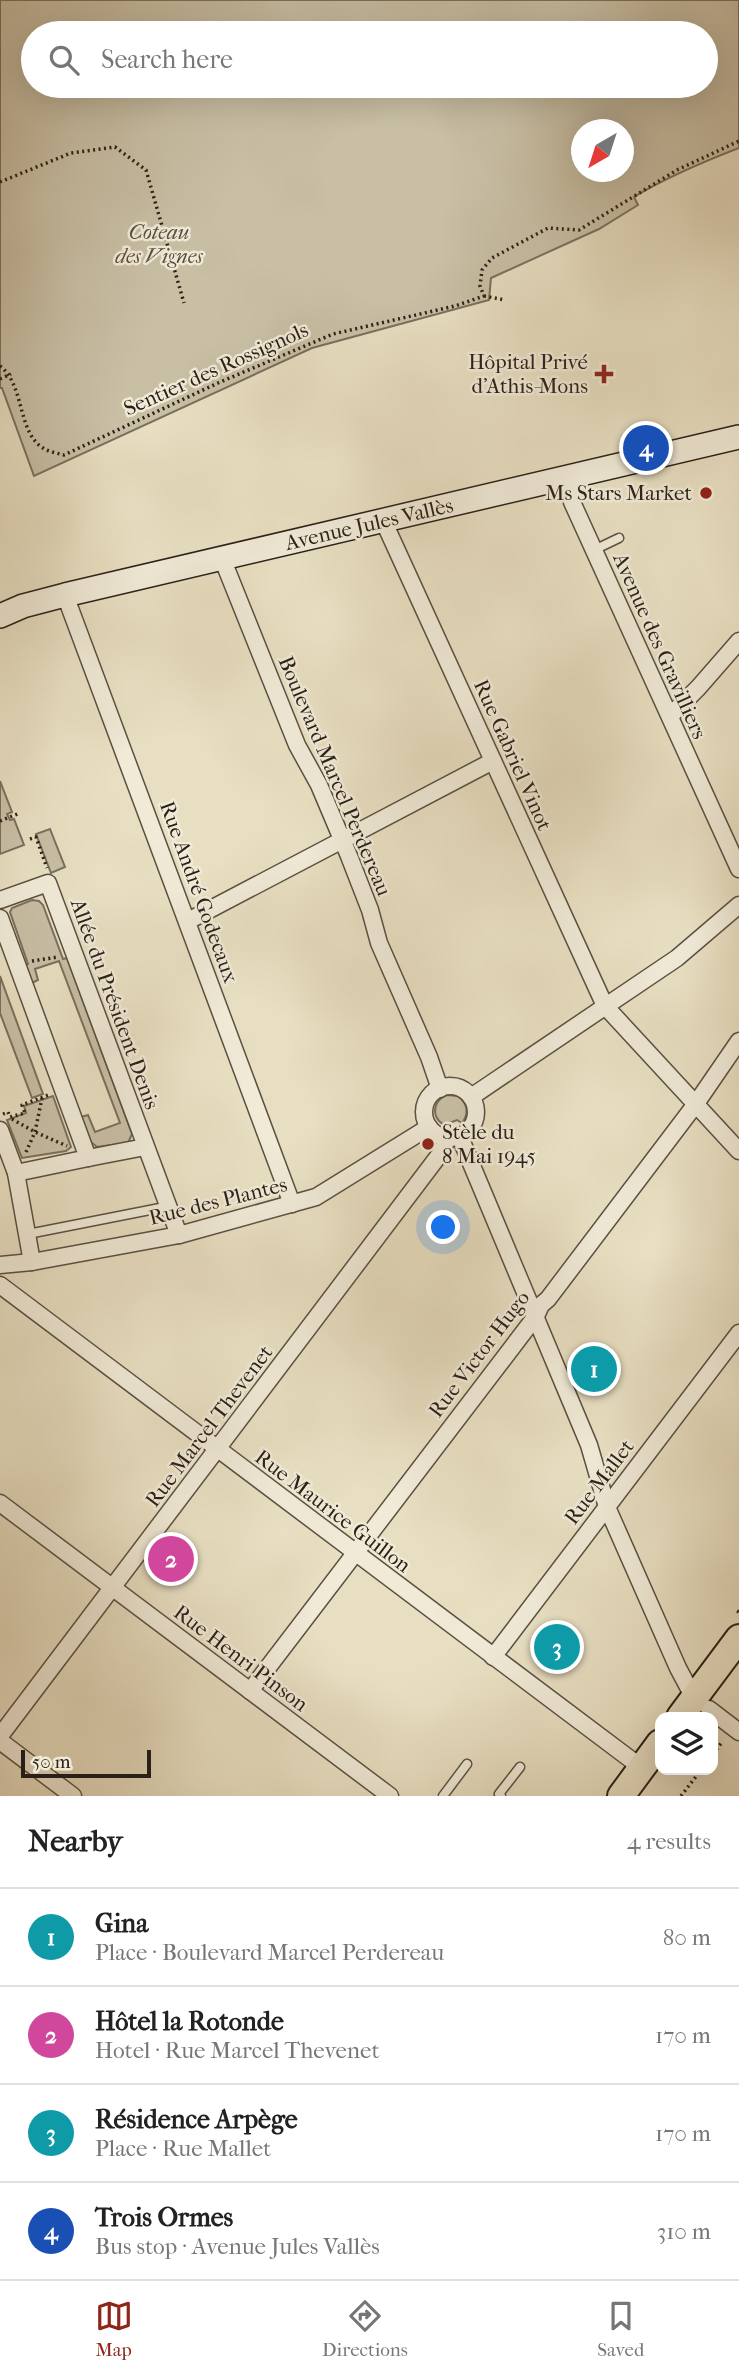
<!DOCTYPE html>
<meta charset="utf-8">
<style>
:root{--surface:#fff;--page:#f6f6f6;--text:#222;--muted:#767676;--line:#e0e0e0;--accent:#8f2418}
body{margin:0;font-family:"IM FELL French Canon",serif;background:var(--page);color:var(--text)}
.controls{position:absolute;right:21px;bottom:21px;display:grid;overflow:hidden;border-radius:14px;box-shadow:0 7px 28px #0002}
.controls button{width:63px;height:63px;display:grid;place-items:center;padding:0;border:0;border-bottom:2px solid var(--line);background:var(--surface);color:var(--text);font:35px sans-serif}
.compass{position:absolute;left:571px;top:119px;width:63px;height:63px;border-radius:50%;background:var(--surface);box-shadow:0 7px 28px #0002;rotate:219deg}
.scale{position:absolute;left:21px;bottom:18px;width:130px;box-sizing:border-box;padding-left:7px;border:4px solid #2b2018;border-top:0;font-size:19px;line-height:24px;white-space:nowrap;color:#2b2018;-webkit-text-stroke:5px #f0ead7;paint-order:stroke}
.you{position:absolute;left:444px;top:1228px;width:24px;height:24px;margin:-18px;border:5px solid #fff;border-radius:50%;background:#1a73e8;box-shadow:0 0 0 10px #1a73e833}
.badge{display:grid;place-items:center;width:46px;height:46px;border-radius:50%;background:var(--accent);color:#fff;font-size:23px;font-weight:700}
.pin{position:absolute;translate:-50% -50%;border:4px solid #fff;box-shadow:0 2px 7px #0006}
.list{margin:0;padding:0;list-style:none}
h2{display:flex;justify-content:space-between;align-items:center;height:91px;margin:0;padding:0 28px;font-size:30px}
h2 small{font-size:23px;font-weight:400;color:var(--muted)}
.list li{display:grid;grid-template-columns:46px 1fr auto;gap:21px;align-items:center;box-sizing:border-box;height:98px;padding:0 28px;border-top:2px solid var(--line)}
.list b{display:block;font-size:26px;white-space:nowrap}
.list p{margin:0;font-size:23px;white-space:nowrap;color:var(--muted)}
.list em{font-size:23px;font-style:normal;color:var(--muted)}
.icon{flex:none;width:38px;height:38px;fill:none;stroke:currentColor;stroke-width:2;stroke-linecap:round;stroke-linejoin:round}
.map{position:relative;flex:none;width:739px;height:1796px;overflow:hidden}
.search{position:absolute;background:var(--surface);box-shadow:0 7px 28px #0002;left:21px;right:21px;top:21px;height:77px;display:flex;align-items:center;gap:18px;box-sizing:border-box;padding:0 24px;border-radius:38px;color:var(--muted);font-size:26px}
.sheet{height:483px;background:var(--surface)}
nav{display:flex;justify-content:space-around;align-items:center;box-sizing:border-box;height:98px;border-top:2px solid var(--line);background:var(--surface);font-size:19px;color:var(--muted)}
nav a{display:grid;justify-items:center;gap:4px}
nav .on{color:var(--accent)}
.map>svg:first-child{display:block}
.green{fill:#c8bfa5;stroke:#7a705e;stroke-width:2;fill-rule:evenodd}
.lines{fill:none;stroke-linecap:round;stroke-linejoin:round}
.lane-casing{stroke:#5a5042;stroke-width:11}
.street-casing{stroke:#5a5042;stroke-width:19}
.secondary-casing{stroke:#2b2018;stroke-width:26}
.primary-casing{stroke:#2b2018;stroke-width:30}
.path{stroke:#2b2018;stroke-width:3.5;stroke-dasharray:2 3.5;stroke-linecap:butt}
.lane{stroke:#f0ead7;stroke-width:8}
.street{stroke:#f0ead7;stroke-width:16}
.secondary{stroke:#f0ead7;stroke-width:23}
.primary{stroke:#e8dfc2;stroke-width:26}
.poi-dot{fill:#8f2418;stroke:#f0ead7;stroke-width:2.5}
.labels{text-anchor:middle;stroke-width:5;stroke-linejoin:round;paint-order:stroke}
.park-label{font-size:21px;font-style:italic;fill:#5a5042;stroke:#f0ead7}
.poi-label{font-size:21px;fill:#2b2018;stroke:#f0ead7;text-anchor:end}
.street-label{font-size:21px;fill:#2b2018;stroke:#f0ead7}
</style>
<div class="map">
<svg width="739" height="1796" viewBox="0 0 739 1796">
<rect width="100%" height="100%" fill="#e8dfc2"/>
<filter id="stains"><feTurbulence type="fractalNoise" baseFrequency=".00286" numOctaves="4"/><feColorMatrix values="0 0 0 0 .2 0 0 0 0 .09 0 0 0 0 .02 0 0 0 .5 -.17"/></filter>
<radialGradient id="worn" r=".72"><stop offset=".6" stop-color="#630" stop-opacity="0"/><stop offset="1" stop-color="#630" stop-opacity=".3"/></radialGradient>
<g class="green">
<path d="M 0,0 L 739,0 L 739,148 C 703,162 667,177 634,197 L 638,205 L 599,229 L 491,278 L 489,300 L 312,348 L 34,476 L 2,388 L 0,388 ZM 33,33 L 706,33 L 706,86 L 33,86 ZM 582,130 L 624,130 L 624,172 L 582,172 Z"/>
<polygon points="0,781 12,812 7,814 10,820 14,819 24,845 0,854"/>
<polygon points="50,829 65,867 51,873 36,834"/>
<polygon points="32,900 39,901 43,905 63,959 67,958 132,1134 128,1143 97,1147 91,1142 81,1117 88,1115 95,1132 120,1123 59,961 35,969 38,980 32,983 25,965 28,964 27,961 10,912 12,908"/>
<polygon points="0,976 43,1094 32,1098 0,1013"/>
<path d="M 447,1095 L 458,1096 C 468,1104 469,1114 462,1123 L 457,1120 L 452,1122 L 451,1127 C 432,1124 429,1102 447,1095 Z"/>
<polygon points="53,1096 71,1147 66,1151 22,1158 7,1120 26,1113 24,1106"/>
</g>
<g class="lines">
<defs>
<g id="lane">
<polyline points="594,550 619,538"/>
<polyline points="28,1234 160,1208"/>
<polyline points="443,1796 467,1764"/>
<polyline points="501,1796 499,1794 520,1767"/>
</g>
<g id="street">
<polyline points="568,477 572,502 739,869"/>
<polyline points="383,520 605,1006 739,1151"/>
<polyline points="222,558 297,745 319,785 349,856 370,910 379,943 429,1057 440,1089"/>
<polyline points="65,595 292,1204"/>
<polyline points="670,716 698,688 739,641"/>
<polyline points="0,900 48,883 179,1235"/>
<polyline points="0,918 88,1158 16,1173"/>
<polyline points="188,921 493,761"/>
<circle cx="450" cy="1112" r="26"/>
<polyline points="471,1097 677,958 739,905"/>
<polyline points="0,1130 16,1173 32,1262"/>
<polyline points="460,1137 589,1445 607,1507 678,1668 694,1698"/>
<polyline points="88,1158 145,1147"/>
<polyline points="0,1265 32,1262 179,1235 316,1197 429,1127"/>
<polyline points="0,1285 642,1768"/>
<polyline points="0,1503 390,1796"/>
<polyline points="493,1657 739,1333"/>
<polyline points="250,1691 536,1316 541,1305 548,1299 695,1105 739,1041"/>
<polyline points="709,1709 739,1732"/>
<polyline points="0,1736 440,1154 448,1138"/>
<polyline points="0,1741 73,1796"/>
</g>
<polyline id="secondary" points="0,616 23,606 65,595 739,437"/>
<g id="primary">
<polyline points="680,1717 739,1638"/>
<polyline points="621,1796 660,1743"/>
</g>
</defs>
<use href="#lane" class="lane-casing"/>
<use href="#street" class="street-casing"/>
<use href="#secondary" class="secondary-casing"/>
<use href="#primary" class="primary-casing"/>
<g class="path">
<polyline points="0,182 71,153 115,147 146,170 184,303"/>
<polyline points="484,296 505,300"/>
<path d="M 0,366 C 25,385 17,432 43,448 C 49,452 57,453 64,455 L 218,383 L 333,334 L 455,306 L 484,296 L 480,286 L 482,270 L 492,258 L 548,228 L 579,230 L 677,170 L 739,141"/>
<polyline points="0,379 11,374"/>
<polyline points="0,821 20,813"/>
<polyline points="30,839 36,837 47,868"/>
<polyline points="32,961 58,957"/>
<polyline points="3,1114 8,1112 10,1117 25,1113 22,1105 48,1095"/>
<polyline points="12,1119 35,1132 67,1146"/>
<polyline points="26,1152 35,1132 42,1098"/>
<polyline points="737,1611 739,1612"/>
<polyline points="713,1754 722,1742"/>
<polyline points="681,1796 701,1770"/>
</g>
<use href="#lane" class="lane"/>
<use href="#street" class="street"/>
<use href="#secondary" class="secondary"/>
<use href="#primary" class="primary"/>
</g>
<g class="poi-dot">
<path d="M600.5 363.5h7v7h7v7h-7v7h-7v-7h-7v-7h7z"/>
<circle cx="706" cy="493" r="7"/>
<circle cx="428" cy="1144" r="7"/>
</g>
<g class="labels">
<g class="park-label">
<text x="159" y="239">Coteau<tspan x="159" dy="24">des Vignes</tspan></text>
</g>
<g class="poi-label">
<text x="588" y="369">Hôpital Privé<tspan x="588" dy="24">d'Athis-Mons</tspan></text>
<text x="692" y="500">Ms Stars Market</text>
<text x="442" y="1139" text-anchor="start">Stèle du<tspan x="442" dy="24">8 Mai 1945</tspan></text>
</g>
<g class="street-label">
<text transform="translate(216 369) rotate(-24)" y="7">Sentier des Rossignols</text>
<text transform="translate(369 524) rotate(-13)" y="7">Avenue Jules Vallès</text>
<text transform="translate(660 646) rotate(66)" y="7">Avenue des Gravilliers</text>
<text transform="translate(513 755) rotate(66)" y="7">Rue Gabriel Vinot</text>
<text transform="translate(335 776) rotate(67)" y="7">Boulevard Marcel Perdereau</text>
<text transform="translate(199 892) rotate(70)" y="7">Rue André Godecaux</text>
<text transform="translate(115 1004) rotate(70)" y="7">Allée du Président Denis</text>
<text transform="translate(218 1201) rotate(-14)" y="7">Rue des Plantes</text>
<text transform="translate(479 1354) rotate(-53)" y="7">Rue Victor Hugo</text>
<text transform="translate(209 1426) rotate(-53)" y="7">Rue Marcel Thevenet</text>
<text transform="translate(599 1482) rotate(-53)" y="7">Rue Mallet</text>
<text transform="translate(333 1511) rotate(37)" y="7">Rue Maurice Guillon</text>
<text transform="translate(241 1658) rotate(37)" y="7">Rue Henri Pinson</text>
</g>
</g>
<rect width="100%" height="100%" filter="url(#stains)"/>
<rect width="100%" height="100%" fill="url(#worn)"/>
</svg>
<div class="controls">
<button><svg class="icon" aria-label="layers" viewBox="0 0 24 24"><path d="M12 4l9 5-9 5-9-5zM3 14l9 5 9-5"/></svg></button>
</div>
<svg class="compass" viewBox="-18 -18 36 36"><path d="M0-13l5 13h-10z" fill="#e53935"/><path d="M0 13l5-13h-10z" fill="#767676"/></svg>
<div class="scale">50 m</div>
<div class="you"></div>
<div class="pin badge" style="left:594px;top:1369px;background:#0f9aa8">1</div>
<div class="pin badge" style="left:171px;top:1559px;background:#d1479c">2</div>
<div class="pin badge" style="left:557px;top:1647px;background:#0f9aa8">3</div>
<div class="pin badge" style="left:646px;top:448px;background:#1a4fb4">4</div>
<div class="search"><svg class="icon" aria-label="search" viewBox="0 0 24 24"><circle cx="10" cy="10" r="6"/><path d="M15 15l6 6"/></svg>Search here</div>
</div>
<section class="sheet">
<h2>Nearby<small>4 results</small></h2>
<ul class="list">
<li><span class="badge" style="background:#0f9aa8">1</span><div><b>Gina</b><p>Place · Boulevard Marcel Perdereau</p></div><em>80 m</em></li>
<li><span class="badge" style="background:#d1479c">2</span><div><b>Hôtel la Rotonde</b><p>Hotel · Rue Marcel Thevenet</p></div><em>170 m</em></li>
<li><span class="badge" style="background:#0f9aa8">3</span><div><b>Résidence Arpège</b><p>Place · Rue Mallet</p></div><em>170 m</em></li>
<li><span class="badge" style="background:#1a4fb4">4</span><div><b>Trois Ormes</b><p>Bus stop · Avenue Jules Vallès</p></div><em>310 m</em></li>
</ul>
</section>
<nav>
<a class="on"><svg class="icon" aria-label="map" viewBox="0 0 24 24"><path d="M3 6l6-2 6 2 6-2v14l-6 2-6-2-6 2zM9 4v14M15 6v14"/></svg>Map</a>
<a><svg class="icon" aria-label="directions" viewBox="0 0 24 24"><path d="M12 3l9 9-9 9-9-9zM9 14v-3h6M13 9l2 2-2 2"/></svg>Directions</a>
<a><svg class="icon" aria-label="saved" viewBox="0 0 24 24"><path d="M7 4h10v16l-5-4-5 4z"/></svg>Saved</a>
</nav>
